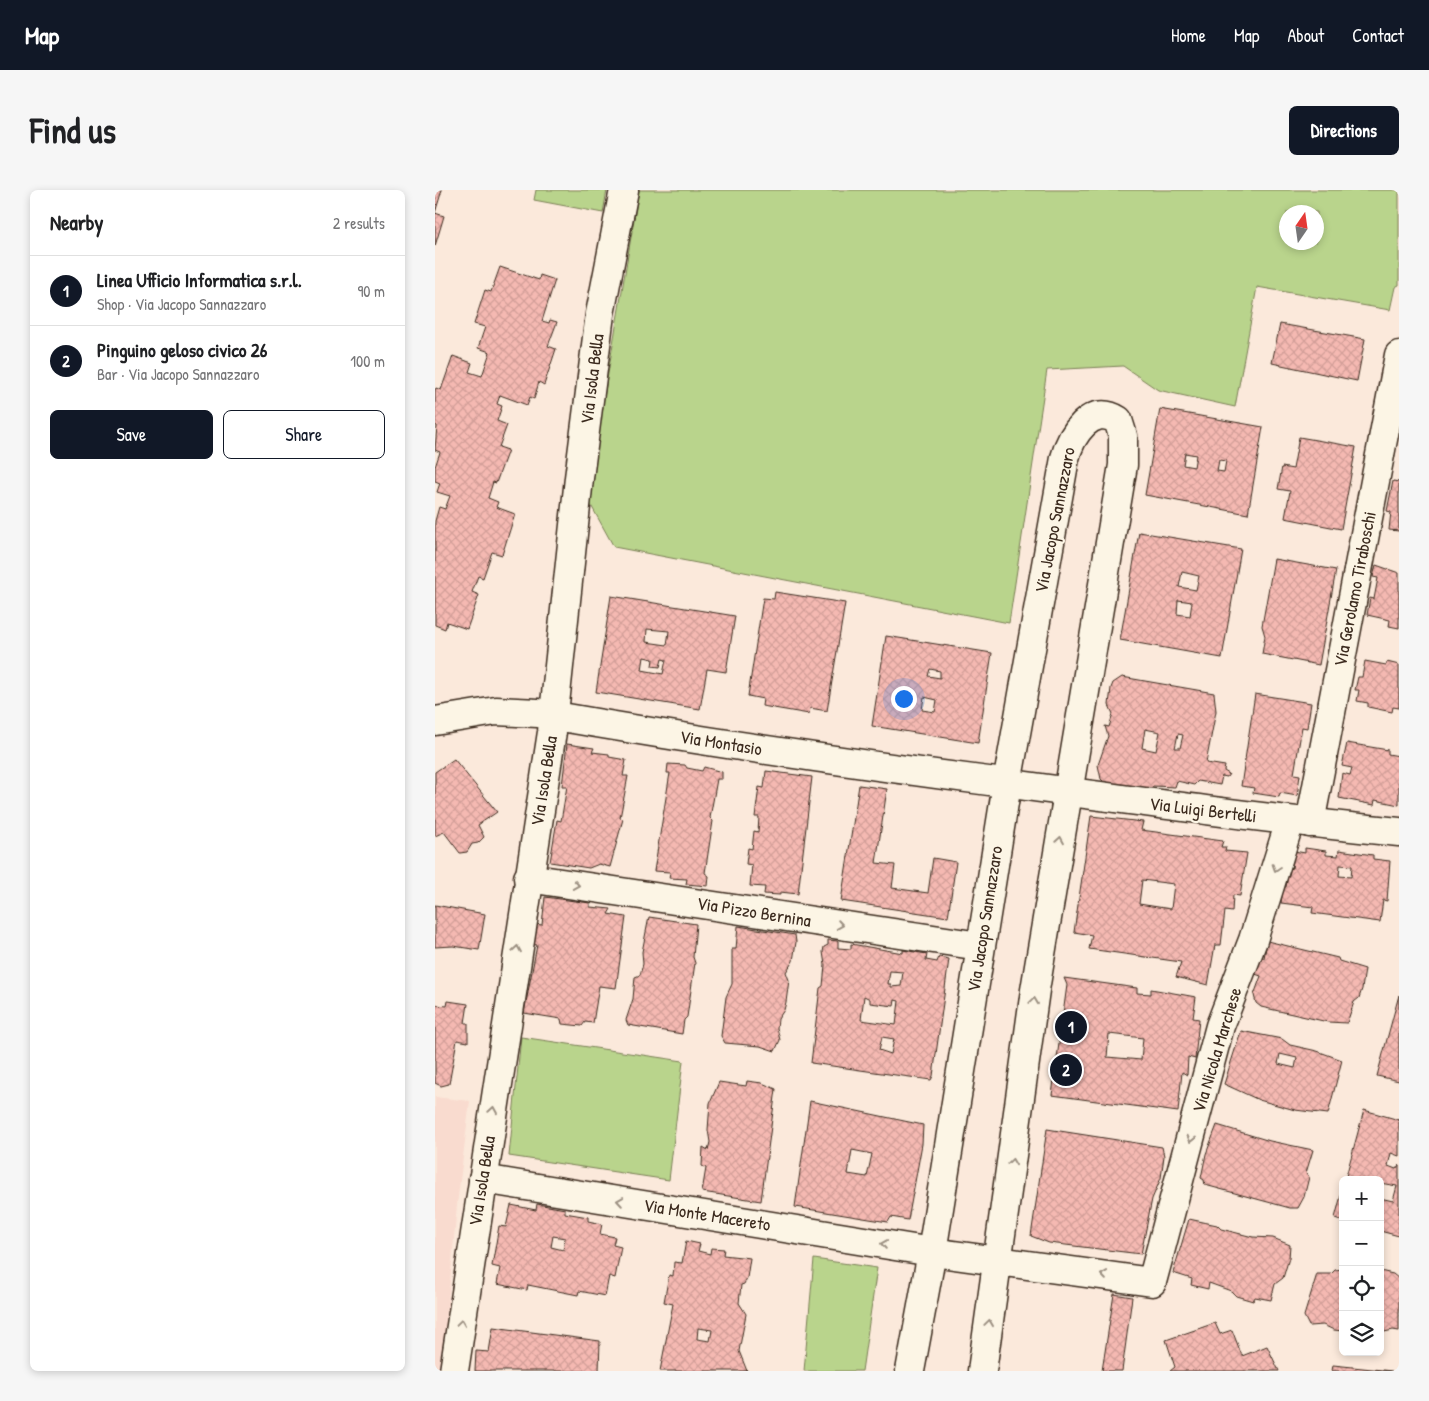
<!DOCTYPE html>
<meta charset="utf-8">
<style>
:root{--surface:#fff;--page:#f6f6f6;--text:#202124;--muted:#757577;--line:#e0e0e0;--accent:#111827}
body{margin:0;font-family:"Patrick Hand",sans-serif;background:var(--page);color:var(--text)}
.controls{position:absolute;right:15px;bottom:15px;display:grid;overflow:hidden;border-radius:8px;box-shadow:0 2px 8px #0003}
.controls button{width:45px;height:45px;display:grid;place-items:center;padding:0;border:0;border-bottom:1px solid var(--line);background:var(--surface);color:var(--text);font:25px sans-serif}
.compass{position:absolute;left:844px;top:15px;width:45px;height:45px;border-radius:50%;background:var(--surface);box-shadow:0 2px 8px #0003;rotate:13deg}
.you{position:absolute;left:468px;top:508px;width:18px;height:18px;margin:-12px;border:4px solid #fff;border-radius:50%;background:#1a73e8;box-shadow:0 0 0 8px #1a73e833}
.badge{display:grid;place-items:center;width:32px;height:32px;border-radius:50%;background:var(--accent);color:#fff;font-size:16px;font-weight:700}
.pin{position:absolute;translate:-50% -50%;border:2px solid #fff;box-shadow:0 1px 5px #0006}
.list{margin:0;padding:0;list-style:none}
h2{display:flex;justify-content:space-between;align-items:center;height:65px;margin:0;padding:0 20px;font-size:21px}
h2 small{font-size:16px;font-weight:400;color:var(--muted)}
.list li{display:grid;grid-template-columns:32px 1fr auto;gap:15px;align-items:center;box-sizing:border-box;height:70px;padding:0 20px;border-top:1px solid var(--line)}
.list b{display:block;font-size:19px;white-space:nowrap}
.list p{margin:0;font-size:16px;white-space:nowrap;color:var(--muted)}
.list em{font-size:16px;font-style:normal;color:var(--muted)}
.actions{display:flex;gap:10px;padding:15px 20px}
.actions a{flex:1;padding:11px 0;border:1px solid var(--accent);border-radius:8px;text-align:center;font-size:18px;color:var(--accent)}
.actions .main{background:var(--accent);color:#fff}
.icon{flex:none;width:28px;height:28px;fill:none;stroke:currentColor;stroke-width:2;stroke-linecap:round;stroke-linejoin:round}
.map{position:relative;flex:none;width:964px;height:1181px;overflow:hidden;border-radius:8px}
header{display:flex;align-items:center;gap:30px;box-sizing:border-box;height:70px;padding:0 25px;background:var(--accent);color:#fff}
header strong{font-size:24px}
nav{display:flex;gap:28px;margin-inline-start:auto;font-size:18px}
.intro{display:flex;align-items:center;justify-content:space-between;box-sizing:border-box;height:120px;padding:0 30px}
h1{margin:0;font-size:35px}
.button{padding:12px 22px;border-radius:8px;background:var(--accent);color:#fff;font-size:18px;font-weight:700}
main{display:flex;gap:30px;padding:0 30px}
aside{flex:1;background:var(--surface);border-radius:8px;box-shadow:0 2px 8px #0003}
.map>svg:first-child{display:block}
.built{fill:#f9dbcf}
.green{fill:#b9d48c;stroke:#7a7f55;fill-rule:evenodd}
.building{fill:url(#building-cross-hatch);stroke:#3b2a1e;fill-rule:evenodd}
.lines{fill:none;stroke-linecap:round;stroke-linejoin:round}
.minor-casing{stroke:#3b2a1e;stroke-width:31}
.minor{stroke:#fcf5e5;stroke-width:28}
.oneway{stroke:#9c9082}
.labels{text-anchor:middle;stroke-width:4.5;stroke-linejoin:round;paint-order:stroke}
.street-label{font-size:18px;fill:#3b2a1e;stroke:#fcf5e5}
</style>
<header>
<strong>Map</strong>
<nav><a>Home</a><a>Map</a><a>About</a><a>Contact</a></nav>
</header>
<div class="intro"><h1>Find us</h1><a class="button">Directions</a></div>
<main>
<aside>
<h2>Nearby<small>2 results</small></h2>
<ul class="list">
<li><span class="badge">1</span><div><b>Linea Ufficio Informatica s.r.l.</b><p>Shop · Via Jacopo Sannazzaro</p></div><em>90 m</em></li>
<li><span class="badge">2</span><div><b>Pinguino geloso civico 26</b><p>Bar · Via Jacopo Sannazzaro</p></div><em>100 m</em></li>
</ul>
<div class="actions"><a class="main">Save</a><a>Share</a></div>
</aside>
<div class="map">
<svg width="964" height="1181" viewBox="0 0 964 1181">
<defs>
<pattern id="building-cross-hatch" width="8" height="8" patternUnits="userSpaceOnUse" patternTransform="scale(1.25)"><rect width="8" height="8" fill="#f5b9b2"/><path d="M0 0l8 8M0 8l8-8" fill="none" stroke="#d39f99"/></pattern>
</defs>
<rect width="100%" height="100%" fill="#fbe9db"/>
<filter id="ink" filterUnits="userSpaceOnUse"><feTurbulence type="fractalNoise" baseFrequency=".02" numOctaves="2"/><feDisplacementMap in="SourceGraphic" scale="10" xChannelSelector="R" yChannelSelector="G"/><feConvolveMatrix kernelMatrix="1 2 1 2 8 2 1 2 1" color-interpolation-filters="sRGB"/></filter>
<g filter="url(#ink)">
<polygon class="built" points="0,907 35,911 22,1015 7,1181 0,1181"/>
<g class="green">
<polygon points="101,0 172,0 168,23 99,10"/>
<path d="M 204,0 L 964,0 L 964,95 L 960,97 L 955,120 L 822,97 L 800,217 L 723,200 L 688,176 L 612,180 L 574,433 L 179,357 L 152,308 ZM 852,22 L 882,22 L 882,52 L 852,52 Z"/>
<polygon points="86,847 248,871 234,990 74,966"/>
<polygon points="379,1069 442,1078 427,1181 369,1181"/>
</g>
<g class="building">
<polygon points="0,0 7,0 0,23 9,26 0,56"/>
<polygon points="65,77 104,90 105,85 120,90 107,131 114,133 115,130 122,132 113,156 121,159 109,195 104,192 99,209 95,207 92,215 65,205 62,214 67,216 62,231 72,235 64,257 73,260 61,293 58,292 53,308 63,312 61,317 80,324 67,365 57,362 48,388 43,386 37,402 44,405 32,439 12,432 10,439 0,435 0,331 4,317 10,319 15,306 2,302 5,293 0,291 0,277 5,262 0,260 2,236 0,235 0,200 1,198 6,200 18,166 37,173 34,182 47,186 55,162 43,158 50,137 39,134 50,100 56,102"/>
<polygon points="845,134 930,149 922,191 837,173"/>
<path d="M 725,219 L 828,237 L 813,324 L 710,305 ZM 750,263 L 761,265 L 759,277 L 748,275 ZM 784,270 L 791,271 L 789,282 L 782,281 Z"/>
<polygon points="864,247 921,257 906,339 850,328 855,301 843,299 847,277 858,279"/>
<polygon points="958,291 964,292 964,341 954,340 956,322 952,321"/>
<path d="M 704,342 L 806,359 L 787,468 L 685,450 ZM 747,382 L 764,386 L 761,400 L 744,397 ZM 743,410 L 757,412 L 755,426 L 742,424 Z"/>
<polygon points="839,369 901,380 884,475 827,464 830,446 827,436"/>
<polygon points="941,375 964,383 964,438 954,436 955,430 932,425 935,408 939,409 943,388 938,387"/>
<polygon points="340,402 410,413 392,521 375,518 374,524 327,516 328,509 313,506 328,408 339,409"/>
<path d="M 176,406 L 300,426 L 291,482 L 272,479 L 265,519 L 161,502 ZM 212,439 L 234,441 L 232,455 L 211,452 ZM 209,467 L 218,469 L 217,476 L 225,477 L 227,469 L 231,470 L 228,484 L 207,480 Z"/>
<path d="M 451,446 L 557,463 L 543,553 L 437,536 ZM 495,479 L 505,481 L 505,488 L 493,486 ZM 489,507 L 502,510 L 500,522 L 487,520 Z"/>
<polygon points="930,471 951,475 952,472 964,475 964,518 958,517 957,522 933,517 933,513 922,511 924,500 920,500 923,487 927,487"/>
<path d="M 687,487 L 779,503 L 781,521 L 771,573 L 790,576 L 789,581 L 794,584 L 792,587 L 787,586 L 785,595 L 763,591 L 759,595 L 742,591 L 740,597 L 718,596 L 716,600 L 673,596 L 666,589 L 663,575 L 673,546 L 670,536 L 674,537 L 678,524 L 674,515 L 676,498 L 678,493 ZM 710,539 L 725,542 L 721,561 L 707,558 ZM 743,544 L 748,545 L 745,558 L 740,558 Z"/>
<polygon points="820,504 876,513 872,538 867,537 859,584 865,585 862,606 845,603 844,607 818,603 819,598 806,596"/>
<polygon points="912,553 953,560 953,564 964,566 964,615 940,610 939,615 904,608 907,583 915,585 917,578 907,576"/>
<polygon points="132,554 159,558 157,562 174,564 174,567 191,570 188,586 193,586 185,628 188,629 175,677 164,674 154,678 115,672 122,630 126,631 132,596 127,596"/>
<polygon points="19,569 62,622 43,635 49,647 43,653 37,654 32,662 25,663 9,642 0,646 0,582"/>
<polygon points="233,574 250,575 252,578 267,581 269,577 287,582 287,589 282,589 275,628 278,631 270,683 274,686 273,696 251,694 252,689 234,688 235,682 219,681 235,583 232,583"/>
<polygon points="331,581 377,587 363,704 345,702 345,705 329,704 330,697 315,696 317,675 311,674 313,658 317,659 319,641 323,642 324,627 320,627 324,597 329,598"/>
<polygon points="424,595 452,599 441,673 460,675 457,698 493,703 498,668 521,672 513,727 406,711"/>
<path d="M 656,626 L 708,632 L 706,640 L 788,651 L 786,657 L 791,657 L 790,661 L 812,663 L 805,706 L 798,705 L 797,722 L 790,721 L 786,755 L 780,755 L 773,795 L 741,787 L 746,772 L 654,759 L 657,745 L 639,742 ZM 707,690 L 739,694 L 736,719 L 704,714 Z"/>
<path d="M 870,658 L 891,661 L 891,665 L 903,666 L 904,660 L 938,665 L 938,669 L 955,671 L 952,711 L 948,710 L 945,732 L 877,723 L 878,717 L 846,713 L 848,697 L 851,697 L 854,677 L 857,678 L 859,661 L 870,663 ZM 905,675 L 917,676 L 916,687 L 904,686 Z"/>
<polygon points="110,707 155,713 155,717 176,719 173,724 191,727 181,798 164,796 158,833 150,832 147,836 127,834 126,829 89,823 102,755 96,754 100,734 107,735"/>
<polygon points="0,715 50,724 44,760 18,756 0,757"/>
<polygon points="214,727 261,734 258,767 260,773 252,827 249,830 247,844 193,835 191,830 198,809 200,787 205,785 208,774 207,762"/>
<polygon points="303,736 360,745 361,752 358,771 351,782 354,790 351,812 349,820 343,829 342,838 345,850 340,861 325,856 290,853 286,846 291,807 297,794 297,759 301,759"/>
<path d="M 393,750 L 403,751 L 403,758 L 416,759 L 416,754 L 468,763 L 468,760 L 492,764 L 491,770 L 502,772 L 504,767 L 514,769 L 498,886 L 496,890 L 376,873 L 385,798 L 388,796 L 390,775 L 388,762 L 389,757 L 393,755 ZM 455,781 L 468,782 L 466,796 L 456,797 L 456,794 L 453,794 ZM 429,806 L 435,809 L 435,813 L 459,816 L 460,810 L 464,811 L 461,835 L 426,830 ZM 447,847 L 459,849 L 456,864 L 444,860 Z"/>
<polygon points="832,751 903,768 904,771 930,779 927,799 924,808 919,812 912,833 893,832 826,817 821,813 819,805 826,786 820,784 825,768 829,768"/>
<path d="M 629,788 L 702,798 L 702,803 L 716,804 L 716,799 L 761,807 L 758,828 L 764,829 L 760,869 L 753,867 L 752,885 L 747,882 L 743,922 L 617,905 L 632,795 ZM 674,844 L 708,848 L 706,870 L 672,867 Z"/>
<polygon points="964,805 964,891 942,886"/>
<polygon points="13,811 33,814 30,833 33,833 33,852 22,850 14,894 6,896 0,893 0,815 12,816"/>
<path d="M 806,841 L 847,849 L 855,855 L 882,861 L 907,870 L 893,924 L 860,920 L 824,910 L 789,894 ZM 845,864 L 862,868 L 860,878 L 843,874 Z"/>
<polygon points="312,891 327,893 341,899 326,1011 267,1002 271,978 267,976 268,957 273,960 275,952 273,940 275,913 284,892 311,896"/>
<path d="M 375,911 L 488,935 L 487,954 L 473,1030 L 456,1027 L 453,1032 L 360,1017 ZM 417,960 L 437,964 L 432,987 L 413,984 Z"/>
<polygon points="929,920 964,930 964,966 956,963 953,976 961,979 964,975 964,1046 945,1041 945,1008 958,1011 962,996 945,993 945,990 910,990"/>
<polygon points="782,935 835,951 878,960 871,983 874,987 869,1007 863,1018 855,1018 770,995 769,990 766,988 771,964"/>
<polygon points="612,939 727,957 729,966 726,988 717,1009 706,1064 614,1053 596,1046"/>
<polygon points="908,998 908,1031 900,1028"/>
<path d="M 102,1014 L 130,1019 L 130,1023 L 153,1027 L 153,1031 L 167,1034 L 165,1044 L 180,1047 L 178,1055 L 186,1057 L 180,1088 L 174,1086 L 170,1106 L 144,1101 L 143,1105 L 93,1095 L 92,1100 L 62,1094 L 65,1078 L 57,1076 L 64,1036 L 71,1037 L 76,1015 L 101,1020 ZM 118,1046 L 130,1048 L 128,1060 L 116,1057 Z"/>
<polygon points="754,1029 782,1035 786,1039 818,1047 838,1048 855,1055 854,1068 848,1088 840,1094 836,1110 820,1107 818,1111 801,1106 796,1101 774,1093 773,1099 756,1095 757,1089 738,1083"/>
<path d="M 251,1051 L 265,1054 L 263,1061 L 275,1064 L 276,1058 L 289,1059 L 288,1065 L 315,1068 L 312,1088 L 309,1094 L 306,1095 L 304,1113 L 311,1124 L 304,1161 L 312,1181 L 225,1181 L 238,1114 L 229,1112 L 234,1085 L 238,1086 L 239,1072 L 247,1073 ZM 263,1138 L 277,1140 L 275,1151 L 262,1149 Z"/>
<polygon points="908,1079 908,1141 899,1140 888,1135 874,1136 869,1126 882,1084 896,1084 900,1080"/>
<polygon points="945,1081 958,1084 964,1089 964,1141 958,1140 945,1143"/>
<polygon points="679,1104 697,1107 687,1181 667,1181"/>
<polygon points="780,1133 785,1144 797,1140 807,1166 832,1156 844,1181 735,1181 740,1177 731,1150"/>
<polygon points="58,1137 165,1151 164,1181 40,1181 41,1161 54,1162"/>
<polygon points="898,1175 957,1181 897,1181"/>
</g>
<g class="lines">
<defs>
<g id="minor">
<path d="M 0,531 L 61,521 L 103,523 C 258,550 413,573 569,593 C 701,611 832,629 964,642"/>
<polyline points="875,633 964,165"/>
<polyline points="93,688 545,756"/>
<polyline points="48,989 497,1062 717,1092 785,836 818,750 855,631"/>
<polyline points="19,1181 117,542 144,288 165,124 189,0"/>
<path d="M 475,1181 L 497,1062 L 572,594 L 630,268 C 636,245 656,213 683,230 L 688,246 L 688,275 L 600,800 L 547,1181"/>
</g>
</defs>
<use href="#minor" class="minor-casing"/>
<use href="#minor" class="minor"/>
</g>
<defs><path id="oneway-chevron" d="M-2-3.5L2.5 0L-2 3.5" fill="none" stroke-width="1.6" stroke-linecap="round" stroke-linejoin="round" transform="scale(1.25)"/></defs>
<g class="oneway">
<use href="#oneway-chevron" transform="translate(625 650) rotate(-81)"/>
<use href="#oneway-chevron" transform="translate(841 678) rotate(108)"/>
<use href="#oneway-chevron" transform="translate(141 695) rotate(9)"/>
<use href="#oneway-chevron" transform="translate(405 735) rotate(9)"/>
<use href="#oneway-chevron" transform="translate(82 759) rotate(-81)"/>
<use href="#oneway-chevron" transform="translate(599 811) rotate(-82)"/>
<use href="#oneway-chevron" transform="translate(58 920) rotate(-81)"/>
<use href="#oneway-chevron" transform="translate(756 949) rotate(104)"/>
<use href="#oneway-chevron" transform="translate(577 972) rotate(-82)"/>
<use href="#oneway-chevron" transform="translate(185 1011) rotate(-171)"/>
<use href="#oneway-chevron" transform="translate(449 1054) rotate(-171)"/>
<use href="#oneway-chevron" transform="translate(669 1085) rotate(-172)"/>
<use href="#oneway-chevron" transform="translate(26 1133) rotate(-82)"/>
<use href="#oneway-chevron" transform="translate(554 1133) rotate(-82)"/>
</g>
</g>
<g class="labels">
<g class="street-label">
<text transform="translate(157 189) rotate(-83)" y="6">Via Isola Bella</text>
<text transform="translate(620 330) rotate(-79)" y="6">Via Jacopo Sannazzaro</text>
<text transform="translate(920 399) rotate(-79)" y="6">Via Gerolamo Tiraboschi</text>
<text transform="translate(286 553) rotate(9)" y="6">Via Montasio</text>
<text transform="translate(109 591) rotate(-81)" y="6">Via Isola Bella</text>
<text transform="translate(768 620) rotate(7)" y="6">Via Luigi Bertelli</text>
<text transform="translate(319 722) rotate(9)" y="6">Via Pizzo Bernina</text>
<text transform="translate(550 729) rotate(-81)" y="6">Via Jacopo Sannazzaro</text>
<text transform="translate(782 860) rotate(-73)" y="6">Via Nicola Marchese</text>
<text transform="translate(47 991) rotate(-81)" y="6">Via Isola Bella</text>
<text transform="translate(272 1025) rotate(9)" y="6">Via Monte Macereto</text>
</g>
</g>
</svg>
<div class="controls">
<button>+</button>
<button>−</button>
<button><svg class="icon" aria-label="locate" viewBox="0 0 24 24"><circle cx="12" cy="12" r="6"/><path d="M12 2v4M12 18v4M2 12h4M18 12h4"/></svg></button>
<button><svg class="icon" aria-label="layers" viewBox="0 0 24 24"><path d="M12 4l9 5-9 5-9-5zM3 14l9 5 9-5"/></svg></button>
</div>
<svg class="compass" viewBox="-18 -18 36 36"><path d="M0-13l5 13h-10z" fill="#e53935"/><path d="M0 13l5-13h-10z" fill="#757577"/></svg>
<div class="you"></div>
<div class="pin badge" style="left:636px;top:837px">1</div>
<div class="pin badge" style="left:631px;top:880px">2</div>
</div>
</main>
